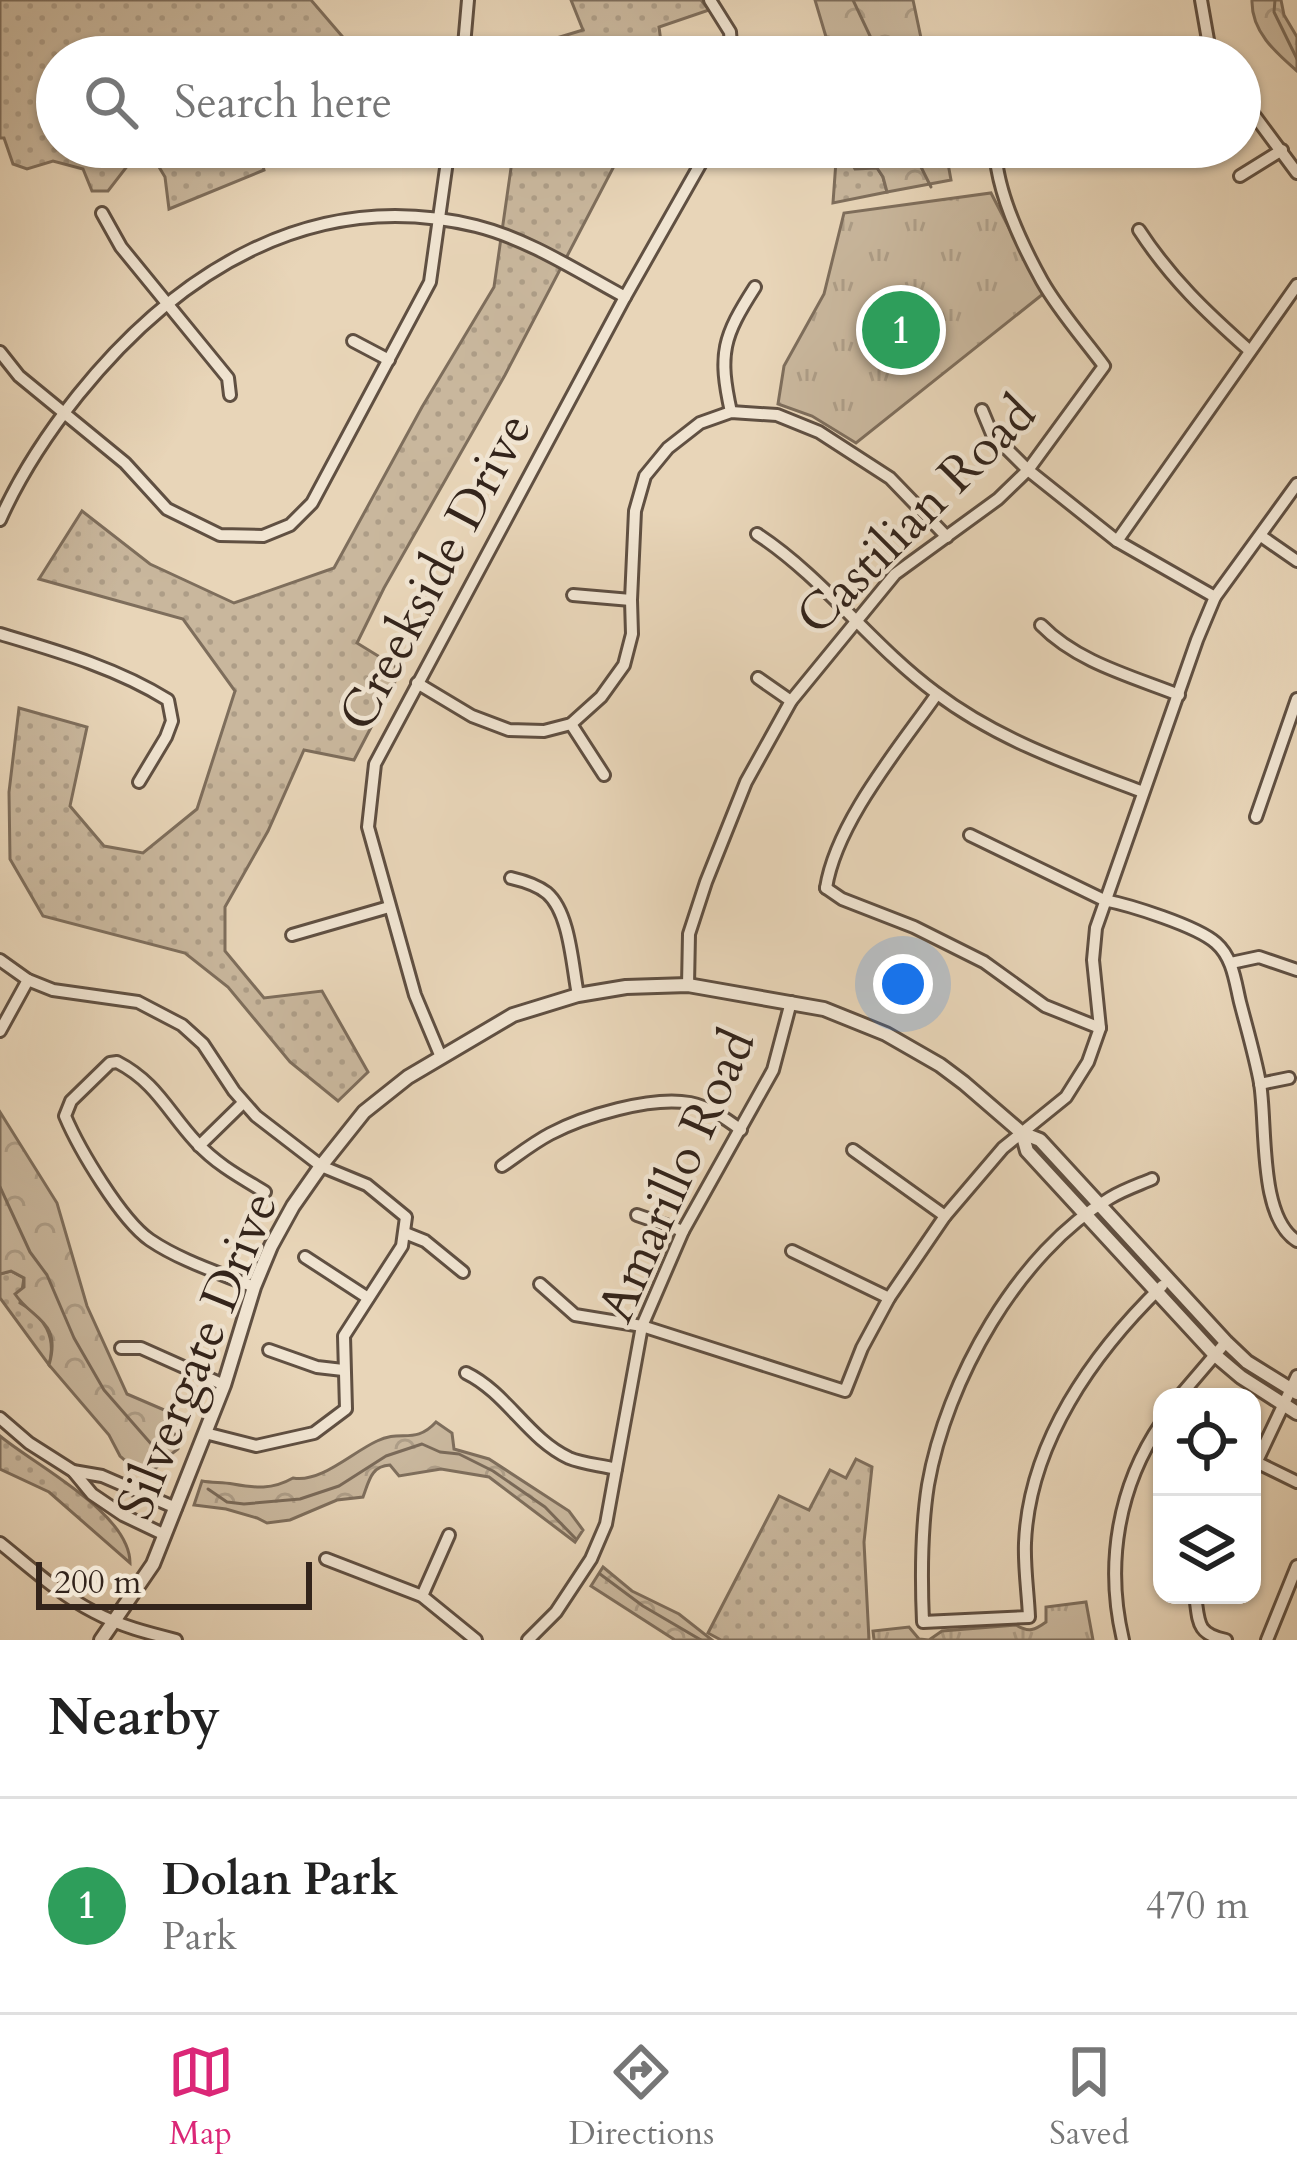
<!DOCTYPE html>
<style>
:root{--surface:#fff;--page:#f2f2f2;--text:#222;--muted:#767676;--line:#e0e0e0;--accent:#db2777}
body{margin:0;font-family:Cardo,serif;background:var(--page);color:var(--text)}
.controls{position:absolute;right:36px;bottom:36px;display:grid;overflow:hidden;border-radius:24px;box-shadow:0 3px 9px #0004}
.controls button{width:108px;height:108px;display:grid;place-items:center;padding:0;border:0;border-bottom:3px solid var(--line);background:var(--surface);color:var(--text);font:60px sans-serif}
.scale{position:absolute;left:36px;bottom:30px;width:276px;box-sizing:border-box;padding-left:12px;border:6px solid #33241b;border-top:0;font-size:33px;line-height:42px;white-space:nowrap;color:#33241b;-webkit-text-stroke:9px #f0e4d1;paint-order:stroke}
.you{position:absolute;left:903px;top:984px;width:42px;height:42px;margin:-30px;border:9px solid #fff;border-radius:50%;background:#1a73e8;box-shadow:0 0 0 18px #1a73e833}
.badge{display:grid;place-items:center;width:78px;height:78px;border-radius:50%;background:var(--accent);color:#fff;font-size:39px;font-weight:700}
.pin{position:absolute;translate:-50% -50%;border:6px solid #fff;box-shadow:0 3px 12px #0006}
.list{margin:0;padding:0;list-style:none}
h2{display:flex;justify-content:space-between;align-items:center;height:156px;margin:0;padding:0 48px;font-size:51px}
h2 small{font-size:39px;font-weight:400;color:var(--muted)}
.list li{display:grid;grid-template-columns:78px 1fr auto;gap:36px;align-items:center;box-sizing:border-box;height:216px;padding:0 48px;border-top:3px solid var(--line)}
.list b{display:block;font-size:45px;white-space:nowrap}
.list p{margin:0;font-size:39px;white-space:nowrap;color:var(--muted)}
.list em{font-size:39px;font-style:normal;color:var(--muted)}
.icon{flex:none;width:66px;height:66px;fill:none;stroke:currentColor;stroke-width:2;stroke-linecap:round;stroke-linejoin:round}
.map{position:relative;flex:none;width:1297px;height:1640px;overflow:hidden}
.search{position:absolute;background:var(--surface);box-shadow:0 3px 9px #0004;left:36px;right:36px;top:36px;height:132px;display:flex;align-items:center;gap:30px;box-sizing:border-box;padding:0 42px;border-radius:66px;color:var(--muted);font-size:45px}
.sheet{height:372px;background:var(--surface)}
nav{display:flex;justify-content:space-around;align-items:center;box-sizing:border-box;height:168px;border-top:3px solid var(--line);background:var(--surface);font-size:33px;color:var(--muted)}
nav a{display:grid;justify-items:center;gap:6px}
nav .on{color:var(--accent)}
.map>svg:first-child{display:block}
.grass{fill:url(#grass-dots);stroke:#7e6e5c;stroke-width:3}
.forest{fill:url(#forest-crowns);stroke:#7e6e5c;stroke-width:3}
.park{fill:url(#park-tufts);stroke:#7e6e5c;stroke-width:3}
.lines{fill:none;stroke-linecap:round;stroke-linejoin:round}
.stream{stroke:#7a6a59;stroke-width:3}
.minor-casing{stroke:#605042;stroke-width:16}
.tertiary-casing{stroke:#605042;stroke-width:18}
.minor{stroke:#f0e4d1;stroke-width:10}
.tertiary{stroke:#f0e4d1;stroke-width:12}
.labels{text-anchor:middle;stroke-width:9;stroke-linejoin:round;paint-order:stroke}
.street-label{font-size:51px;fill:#33241b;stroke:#f0e4d1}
</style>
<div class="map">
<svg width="1297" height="1640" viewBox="0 0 1297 1640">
<defs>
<pattern id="grass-dots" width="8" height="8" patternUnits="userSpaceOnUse" patternTransform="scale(3)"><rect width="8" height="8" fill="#c9b79d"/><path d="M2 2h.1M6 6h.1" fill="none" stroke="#ad9d87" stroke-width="1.8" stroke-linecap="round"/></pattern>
<pattern id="forest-crowns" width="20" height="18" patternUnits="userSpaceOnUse" patternTransform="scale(3)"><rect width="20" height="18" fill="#c9b79d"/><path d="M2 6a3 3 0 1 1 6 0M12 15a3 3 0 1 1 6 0" fill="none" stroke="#ad9d87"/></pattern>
<pattern id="park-tufts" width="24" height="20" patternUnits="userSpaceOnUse" patternTransform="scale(3)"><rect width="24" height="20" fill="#c9b79d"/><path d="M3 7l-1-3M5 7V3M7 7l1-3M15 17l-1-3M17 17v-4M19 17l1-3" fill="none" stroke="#ad9d87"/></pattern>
</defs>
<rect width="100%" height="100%" fill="#e8d5b8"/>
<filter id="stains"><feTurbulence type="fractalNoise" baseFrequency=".00167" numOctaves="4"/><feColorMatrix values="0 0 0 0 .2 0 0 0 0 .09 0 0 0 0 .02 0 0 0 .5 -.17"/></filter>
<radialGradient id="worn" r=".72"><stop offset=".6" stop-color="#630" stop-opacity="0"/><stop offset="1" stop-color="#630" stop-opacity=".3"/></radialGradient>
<g class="grass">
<polygon points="0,0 311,0 360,57 57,57 57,147 142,147 108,191 92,191 83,169 53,161 27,169 13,164 4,138 0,138"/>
<polygon points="571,0 701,0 709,10 659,27 663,57 526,57 527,47 583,30"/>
<polygon points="147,147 271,147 261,158 264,170 169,209 165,177"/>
<polygon points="514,147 624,147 505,375 384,588 357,643 401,670 354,760 304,750 268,831 225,907 225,951 264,998 322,991 368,1072 338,1101 290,1062 228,987 185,953 43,916 10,859 9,792 19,708 87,727 70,806 104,846 143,853 197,809 235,691 183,619 39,579 82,511 150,564 234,603 334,568 422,407 494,287"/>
<polygon points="837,147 848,147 850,160 877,167 883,177 887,192 833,203"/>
<path d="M 11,1271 L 24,1278 L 20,1303 C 44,1316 57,1337 49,1365 L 0,1298 L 0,1274 Z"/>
<path d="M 0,1436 C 36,1466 130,1513 130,1563 L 49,1492 L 0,1469 Z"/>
<polygon points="856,1459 872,1467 864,1542 869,1640 721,1640 708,1633 779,1496 809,1510 830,1470 846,1478"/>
</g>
<g class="forest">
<polygon points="815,0 913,0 925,57 832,57"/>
<path d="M 1252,0 L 1281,0 L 1284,15 L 1297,37 L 1297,71 C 1275,52 1251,31 1252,0 Z"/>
<polygon points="848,147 945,147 951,180 887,192 883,177 877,168 855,169 850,160"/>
<path d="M 0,1112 L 57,1203 L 87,1306 L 127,1394 L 176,1415 L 170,1425 L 172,1432 L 180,1438 L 178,1449 L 161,1462 L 150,1475 L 137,1471 L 120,1456 L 109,1435 L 49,1365 C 62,1320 32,1320 15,1294 L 24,1287 L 24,1278 L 11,1271 L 0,1274 Z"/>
<path d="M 436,1422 L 452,1433 L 454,1449 L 489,1459 L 569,1511 L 583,1530 L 575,1542 L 489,1477 L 441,1469 L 399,1476 L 390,1465 C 371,1466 369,1481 363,1497 L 337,1500 L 290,1520 L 267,1523 L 257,1518 L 226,1509 L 194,1505 L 202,1481 C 213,1483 222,1482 233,1484 C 255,1488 272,1490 293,1478 C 321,1483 351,1453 377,1441 C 401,1429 415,1445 436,1422 Z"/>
<polygon points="603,1567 632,1591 679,1614 712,1640 675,1640 591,1586"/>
</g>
<g class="park">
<polygon points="991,193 1043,294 856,443 812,416 778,404 784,366 824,294 844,213"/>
<path d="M 1086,1602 L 1093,1640 L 874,1640 L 873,1631 L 909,1627 L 919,1639 L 929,1640 L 942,1631 L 1016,1625 C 1029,1633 1035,1630 1046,1622 L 1046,1607 Z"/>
</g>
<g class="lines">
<g class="stream">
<polyline points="853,0 880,57"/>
<polyline points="1275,0 1274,12 1297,59"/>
<polyline points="915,147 920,165 931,187"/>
<polyline points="0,1187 30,1252 47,1275 74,1338 104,1390 160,1454"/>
<polyline points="208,1489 227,1502 244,1504 300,1499 339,1486 386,1456 422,1444 440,1452 459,1454 493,1471 545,1507 575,1538"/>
<polyline points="600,1574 643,1606 701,1640"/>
</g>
<defs>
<g id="minor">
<polyline points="710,0 730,32 732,57"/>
<polyline points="1201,0 1211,57"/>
<polyline points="991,44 991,57"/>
<polyline points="463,57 468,0"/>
<polyline points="1240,96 1297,173"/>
<polyline points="1240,176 1282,150"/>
<polyline points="102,213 121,247 228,378 230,395"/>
<path d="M 1139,230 C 1171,279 1206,312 1250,351"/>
<polyline points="353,341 389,360"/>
<polyline points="0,352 19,376 125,463 167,509 220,535 263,536 290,525 312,503 430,282 449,147"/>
<polyline points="982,410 992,434 1028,470 1117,541 1215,597"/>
<path d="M 731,412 C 718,353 723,337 755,287"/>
<path d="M 0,520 C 20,475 47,434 78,395 C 177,272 312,186 476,226 C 528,239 577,271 625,297"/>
<path d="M 757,534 C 824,578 871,645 936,693 C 998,740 1071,765 1143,792"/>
<polyline points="1261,536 1297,561"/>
<polyline points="1117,541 1297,285"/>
<polyline points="573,595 631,600"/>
<path d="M 1041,625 C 1077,662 1131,676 1179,695"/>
<path d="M 0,634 C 57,651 117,668 168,700 L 172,721 L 166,737 L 139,782"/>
<polyline points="758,678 791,701"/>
<polyline points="417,683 472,716 509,730 544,731 571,724 601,697 624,665 632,634 631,600 635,511 645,476 668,448 700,423 731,412 777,415 819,432 890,478 947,537"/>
<polyline points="571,724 604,775"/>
<polyline points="1256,817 1297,699"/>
<path d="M 970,835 L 1104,900 C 1130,905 1197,926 1216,943 C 1233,958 1235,981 1240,1002 C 1247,1029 1255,1056 1260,1083 C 1267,1125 1258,1217 1297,1241"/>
<path d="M 511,878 C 524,881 537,885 547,893 C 570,913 572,965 578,995"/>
<polyline points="826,888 842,899 914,927 984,962 1045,1006 1100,1028"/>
<path d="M 826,888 C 836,823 899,748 937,694"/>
<polyline points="292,935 389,907"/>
<polyline points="0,960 28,980 53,990 138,1002 182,1025 203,1044 234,1091 256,1116 321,1166 367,1185 406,1217 402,1246 344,1336 346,1409 314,1433 256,1446 205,1433"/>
<polyline points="1231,963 1259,957 1297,970"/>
<path d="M 688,985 L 689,934 L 706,882 L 746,782 L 791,701 L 895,574 L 998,499 L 1028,470 L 1104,366 C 1084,339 1059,311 1042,281 C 1021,243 996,191 995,147"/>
<polyline points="0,1031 28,980"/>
<polyline points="441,1057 415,995 368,827 375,764 625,297 710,147"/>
<polyline points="1260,1084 1289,1078"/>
<polyline points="199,1146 243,1103"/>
<polyline points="853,1150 945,1216"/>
<path d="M 502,1166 C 518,1155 533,1143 550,1134 C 584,1116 651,1096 690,1103 C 709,1107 725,1118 741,1130"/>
<path d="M 1152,1179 C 1138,1185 1123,1190 1110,1198 C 1018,1252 946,1381 928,1485 C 921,1530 921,1576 923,1622 L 1029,1617 C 1028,1593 1024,1567 1025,1543 C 1029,1443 1093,1353 1162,1286"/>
<polyline points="637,1215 683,1231"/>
<polyline points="405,1233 425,1241 463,1272"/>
<polyline points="792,1251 889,1298"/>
<polyline points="305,1257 368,1298"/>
<polyline points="540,1284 575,1315 642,1326 845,1391 862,1348 889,1298 945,1216 1003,1148 1066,1097 1088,1062 1100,1028 1093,960 1096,928 1197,640 1215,597 1297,484"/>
<path d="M 254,1287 C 220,1273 181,1261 150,1240 C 121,1220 79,1149 65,1116 L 71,1101 L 110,1063 L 117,1062 C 156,1082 168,1112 196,1142 C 216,1164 240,1177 265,1192"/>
<polyline points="121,1348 141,1348 224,1385"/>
<polyline points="269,1350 317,1367 343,1370"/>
<path d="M 466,1373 C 507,1393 528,1439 569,1458 C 583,1464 601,1465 616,1469"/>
<polyline points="1179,1397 1226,1342"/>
<polyline points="0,1418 29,1443 73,1471 92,1494 123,1515 165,1535"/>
<polyline points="1252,1460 1297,1482"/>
<polyline points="1256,1463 1297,1376"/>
<polyline points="73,1471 102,1476 176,1508"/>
<path d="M 0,1543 C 30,1567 59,1594 94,1612 C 120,1626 148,1633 176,1640"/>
<polyline points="326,1559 422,1596 476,1640"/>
<path d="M 1195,1595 C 1199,1622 1196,1634 1226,1640"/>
<polyline points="422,1596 449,1535"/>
<polyline points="528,1640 556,1612 591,1559 606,1524 642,1326 683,1231 773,1070 791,1002"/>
<path d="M 1123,1640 C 1105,1564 1118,1486 1162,1422"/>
<polyline points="1267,1640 1297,1566"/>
</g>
<g id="tertiary">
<polyline points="1022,1133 1027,1151 1215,1355 1241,1377 1297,1413"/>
<polyline points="101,1640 153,1564 224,1385 254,1287 271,1246 293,1206 321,1166 364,1112 408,1077 513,1015 578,995 626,987 688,985 824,1009 886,1034 940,1065 964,1083 1022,1133 1040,1140 1226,1342 1247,1362 1297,1393"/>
</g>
</defs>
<use href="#minor" class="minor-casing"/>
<use href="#tertiary" class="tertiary-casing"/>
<use href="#minor" class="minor"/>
<use href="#tertiary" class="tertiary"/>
</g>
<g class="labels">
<g class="street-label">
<text transform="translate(915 514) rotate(-45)" y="18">Castilian Road</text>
<text transform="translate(434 571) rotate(-62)" y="18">Creekside Drive</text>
<text transform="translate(675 1175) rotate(-66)" y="18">Amarillo Road</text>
<text transform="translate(196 1355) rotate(-68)" y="18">Silvergate Drive</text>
</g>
</g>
<rect width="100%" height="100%" filter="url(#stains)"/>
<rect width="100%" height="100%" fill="url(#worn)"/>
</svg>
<div class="controls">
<button><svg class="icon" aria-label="locate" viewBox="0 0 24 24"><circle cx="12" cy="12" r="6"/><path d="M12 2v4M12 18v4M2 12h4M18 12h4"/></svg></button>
<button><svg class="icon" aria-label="layers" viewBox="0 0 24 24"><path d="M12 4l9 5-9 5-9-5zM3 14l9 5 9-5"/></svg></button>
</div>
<div class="scale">200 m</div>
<div class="you"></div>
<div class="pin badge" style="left:901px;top:330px;background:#2e9e5b">1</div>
<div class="search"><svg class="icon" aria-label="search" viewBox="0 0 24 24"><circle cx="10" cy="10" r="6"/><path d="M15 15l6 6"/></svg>Search here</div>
</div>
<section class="sheet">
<h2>Nearby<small></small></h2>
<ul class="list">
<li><span class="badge" style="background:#2e9e5b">1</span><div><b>Dolan Park</b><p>Park</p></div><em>470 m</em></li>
</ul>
</section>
<nav>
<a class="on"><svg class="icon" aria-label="map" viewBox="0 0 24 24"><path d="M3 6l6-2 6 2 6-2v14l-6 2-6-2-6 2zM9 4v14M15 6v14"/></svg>Map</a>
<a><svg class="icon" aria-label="directions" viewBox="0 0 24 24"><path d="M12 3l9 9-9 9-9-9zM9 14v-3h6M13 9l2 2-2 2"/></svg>Directions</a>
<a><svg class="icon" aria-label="saved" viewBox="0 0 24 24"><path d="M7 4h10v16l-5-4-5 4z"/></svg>Saved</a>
</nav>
